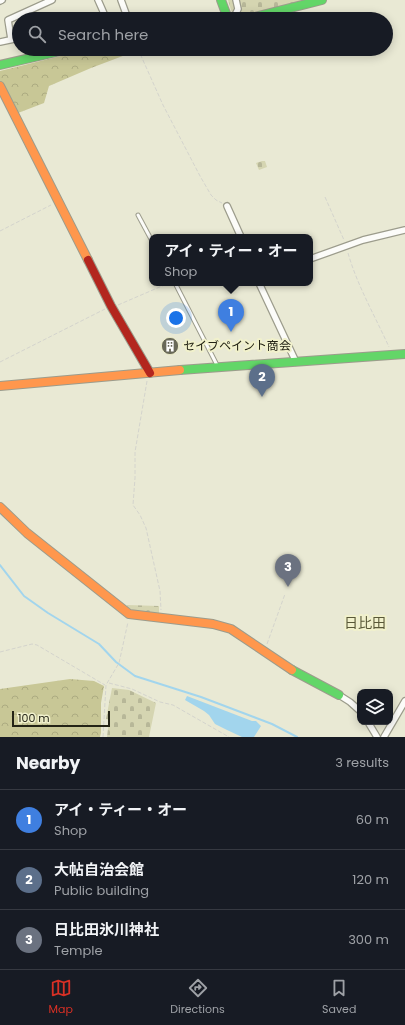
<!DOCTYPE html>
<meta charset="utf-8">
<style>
:root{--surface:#171b24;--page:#242831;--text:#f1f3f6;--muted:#9ea1a6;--line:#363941;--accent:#d93025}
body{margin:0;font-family:Poppins,"Noto Sans JP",sans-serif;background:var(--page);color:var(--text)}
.controls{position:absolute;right:12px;bottom:12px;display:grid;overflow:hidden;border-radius:8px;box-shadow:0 2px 10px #0003}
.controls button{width:36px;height:36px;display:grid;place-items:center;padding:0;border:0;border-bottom:1px solid var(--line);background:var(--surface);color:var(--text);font:20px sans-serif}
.scale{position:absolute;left:12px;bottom:10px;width:98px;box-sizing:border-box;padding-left:4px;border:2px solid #242416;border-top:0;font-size:11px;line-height:14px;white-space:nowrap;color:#242416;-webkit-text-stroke:3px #f1f1cc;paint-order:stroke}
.you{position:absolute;left:176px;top:318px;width:14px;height:14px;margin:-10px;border:3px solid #fff;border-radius:50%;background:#1a73e8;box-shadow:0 0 0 6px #1a73e833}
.badge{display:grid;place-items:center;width:26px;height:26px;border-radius:50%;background:var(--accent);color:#fff;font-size:13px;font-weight:700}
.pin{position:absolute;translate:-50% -33px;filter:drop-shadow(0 1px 2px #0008)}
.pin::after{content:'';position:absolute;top:21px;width:14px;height:12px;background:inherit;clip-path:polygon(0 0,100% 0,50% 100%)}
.popup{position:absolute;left:149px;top:234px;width:164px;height:52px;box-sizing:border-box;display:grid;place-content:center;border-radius:8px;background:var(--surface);filter:drop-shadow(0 1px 3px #0005);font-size:13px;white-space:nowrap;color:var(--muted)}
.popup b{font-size:15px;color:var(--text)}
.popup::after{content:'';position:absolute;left:50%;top:100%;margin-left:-8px;border:8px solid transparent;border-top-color:var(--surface)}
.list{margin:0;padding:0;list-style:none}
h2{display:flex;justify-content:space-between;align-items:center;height:52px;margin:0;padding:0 16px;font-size:17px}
h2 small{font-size:13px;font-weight:400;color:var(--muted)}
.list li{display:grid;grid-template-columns:26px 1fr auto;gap:12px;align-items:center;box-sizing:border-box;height:60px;padding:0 16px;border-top:1px solid var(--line)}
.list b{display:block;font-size:15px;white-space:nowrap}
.list p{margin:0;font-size:13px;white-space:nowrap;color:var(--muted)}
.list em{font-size:13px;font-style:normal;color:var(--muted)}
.icon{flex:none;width:22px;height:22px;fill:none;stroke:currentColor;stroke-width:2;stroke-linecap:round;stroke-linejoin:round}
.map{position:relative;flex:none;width:405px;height:737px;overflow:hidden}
.search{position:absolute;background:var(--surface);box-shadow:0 2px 10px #0003;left:12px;right:12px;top:12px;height:44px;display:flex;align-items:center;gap:10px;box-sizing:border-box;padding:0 14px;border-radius:22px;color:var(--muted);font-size:15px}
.sheet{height:232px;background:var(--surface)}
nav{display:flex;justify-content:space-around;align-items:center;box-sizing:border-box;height:56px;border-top:1px solid var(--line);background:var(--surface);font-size:11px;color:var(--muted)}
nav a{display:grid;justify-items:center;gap:2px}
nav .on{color:var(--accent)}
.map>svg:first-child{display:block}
.forest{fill:url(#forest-crowns)}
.cemetery{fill:url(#cemetery-stones)}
.water{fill:#a2d5ed}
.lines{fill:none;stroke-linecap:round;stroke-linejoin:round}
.stream{stroke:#a2d5ed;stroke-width:2}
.lane-casing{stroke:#9c9c8c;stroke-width:5}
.street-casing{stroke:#9c9c8c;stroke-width:8}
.fast-casing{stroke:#9c9c8c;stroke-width:10}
.slow-casing{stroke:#9c9c8c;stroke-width:10}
.jam-casing{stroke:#9c9c8c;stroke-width:10}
.path{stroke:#d4d4cd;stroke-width:1;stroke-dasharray:4 2;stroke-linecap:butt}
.lane{stroke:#fcfcf9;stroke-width:3}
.street{stroke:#fcfcf9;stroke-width:5.5}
.fast{stroke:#63d668;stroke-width:8}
.slow{stroke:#ff974d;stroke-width:8}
.jam{stroke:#b3261e;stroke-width:8}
.labels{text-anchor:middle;stroke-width:4;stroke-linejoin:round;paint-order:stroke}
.poi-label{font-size:12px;fill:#242416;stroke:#f1f1cc;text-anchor:start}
.quarter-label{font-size:14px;fill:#595838;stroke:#f1f1cc}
</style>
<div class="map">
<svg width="405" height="737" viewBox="0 0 405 737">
<defs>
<pattern id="forest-crowns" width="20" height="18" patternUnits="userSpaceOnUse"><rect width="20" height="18" fill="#c8c796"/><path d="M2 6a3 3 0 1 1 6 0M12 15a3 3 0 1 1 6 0" fill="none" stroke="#acab81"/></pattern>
<pattern id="cemetery-stones" width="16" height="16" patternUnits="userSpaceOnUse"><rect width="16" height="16" fill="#d5d5b1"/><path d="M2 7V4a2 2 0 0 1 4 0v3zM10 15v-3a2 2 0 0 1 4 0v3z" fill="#b7b798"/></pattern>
</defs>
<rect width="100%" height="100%" fill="#e9e9d4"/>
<g class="forest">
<polygon points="89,49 135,49 136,51 91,68 49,86 44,103 18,113 0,93 0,71"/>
<polygon points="70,679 94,681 104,686 101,703 101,733 100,737 0,737 0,689"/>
</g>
<g class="cemetery">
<polygon points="228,0 310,0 238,17 232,13"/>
<polygon points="262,161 265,161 267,167 259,170 256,163"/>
<path d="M 127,605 L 159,606 L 159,613 C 148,613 137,613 127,607 Z"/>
<polygon points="112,688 129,690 156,703 149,737 107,737 109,720 106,719"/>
</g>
<polygon class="water" points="187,696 252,721 256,721 261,726 254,737 242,737 227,730 215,724 209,715 204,711 185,700"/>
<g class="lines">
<polyline class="stream" points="0,565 24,596 48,613 99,644 116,662 135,676 201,697 272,724 297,737"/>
<defs>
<g id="lane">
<polyline points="138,215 152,241"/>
<polyline points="175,283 218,367"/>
</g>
<g id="street">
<polyline points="98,0 106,18 105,19"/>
<polyline points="121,0 128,19"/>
<polyline points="0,1 2,0"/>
<polyline points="235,15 238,9 236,0"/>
<polyline points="11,39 8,20 52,0"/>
<polyline points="0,42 19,38"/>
<polyline points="227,206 241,237"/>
<polyline points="310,259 363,240 405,230"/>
<polyline points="259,283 296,362"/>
<polyline points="339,695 350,702 360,711"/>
<polyline points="368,722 377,737"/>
<polyline points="384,737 405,701"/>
</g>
<g id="fast">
<polyline points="221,0 228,19"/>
<polyline points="247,19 322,0"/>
<polyline points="0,65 69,49"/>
<polyline points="180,370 405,354"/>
<polyline points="292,670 339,695"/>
</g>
<g id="slow">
<polyline points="0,86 88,260"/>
<polyline points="0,386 180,370"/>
<polyline points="0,507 27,533 129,614 213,624 231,629 292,670"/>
</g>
<polyline id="jam" points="88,260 111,306 150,373"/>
</defs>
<use href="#lane" class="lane-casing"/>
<use href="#street" class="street-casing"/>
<use href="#fast" class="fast-casing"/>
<use href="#slow" class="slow-casing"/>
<use href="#jam" class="jam-casing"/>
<g class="path">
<polyline points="138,49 163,105 200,176 211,195 216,200 222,203"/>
<polyline points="325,197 344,240"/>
<polyline points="0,231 51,205"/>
<path d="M 348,253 C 357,285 375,316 389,347"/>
<polyline points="118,305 169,283"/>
<polyline points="0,362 105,309"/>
<polyline points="147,381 135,452 135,478 133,505 140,515 146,528 160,591 161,610"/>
<polyline points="267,644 285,594"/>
<polyline points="0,652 32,644 37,645 105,685"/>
<polyline points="109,683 132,689 160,702 173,705 229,737"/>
<polyline points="103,737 106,685 119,663 128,622"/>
</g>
<use href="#lane" class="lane"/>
<use href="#street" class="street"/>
<use href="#fast" class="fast"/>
<use href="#slow" class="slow"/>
<use href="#jam" class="jam"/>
</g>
<defs>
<symbol id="building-disc" viewBox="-11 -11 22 22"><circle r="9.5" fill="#696958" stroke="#f1f1cc"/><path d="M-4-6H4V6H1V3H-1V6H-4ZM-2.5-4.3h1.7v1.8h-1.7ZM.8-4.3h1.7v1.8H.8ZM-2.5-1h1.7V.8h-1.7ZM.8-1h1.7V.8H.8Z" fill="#fff"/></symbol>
</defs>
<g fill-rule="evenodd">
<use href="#building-disc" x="160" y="336" width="20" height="20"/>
</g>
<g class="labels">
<g class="poi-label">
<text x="183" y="350">セイブペイント商会</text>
</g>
<g class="quarter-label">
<text x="365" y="628">日比田</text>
</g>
</g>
</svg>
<div class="controls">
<button><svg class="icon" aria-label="layers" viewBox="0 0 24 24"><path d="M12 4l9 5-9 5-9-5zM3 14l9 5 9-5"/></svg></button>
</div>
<div class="scale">100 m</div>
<div class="you"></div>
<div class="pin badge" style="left:231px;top:332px;background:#3f7fe0">1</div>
<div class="popup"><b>アイ・ティー・オー</b>Shop</div>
<div class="pin badge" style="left:262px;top:397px;background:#5c6f8a">2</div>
<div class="pin badge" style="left:288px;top:587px;background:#6b7280">3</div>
<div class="search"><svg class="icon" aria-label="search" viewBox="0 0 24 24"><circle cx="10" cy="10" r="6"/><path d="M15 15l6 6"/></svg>Search here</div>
</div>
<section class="sheet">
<h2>Nearby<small>3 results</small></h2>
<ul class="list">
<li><span class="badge" style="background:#3f7fe0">1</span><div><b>アイ・ティー・オー</b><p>Shop</p></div><em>60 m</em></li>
<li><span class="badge" style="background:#5c6f8a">2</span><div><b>大帖自治会館</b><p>Public building</p></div><em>120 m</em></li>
<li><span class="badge" style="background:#6b7280">3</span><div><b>日比田氷川神社</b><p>Temple</p></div><em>300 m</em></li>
</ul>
</section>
<nav>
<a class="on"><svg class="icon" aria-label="map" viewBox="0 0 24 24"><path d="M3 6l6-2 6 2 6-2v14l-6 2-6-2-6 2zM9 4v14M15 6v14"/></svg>Map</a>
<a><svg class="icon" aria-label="directions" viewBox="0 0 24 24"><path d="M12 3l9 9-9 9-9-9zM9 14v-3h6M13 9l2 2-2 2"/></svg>Directions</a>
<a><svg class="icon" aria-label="saved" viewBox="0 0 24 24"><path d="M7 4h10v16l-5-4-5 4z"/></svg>Saved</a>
</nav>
